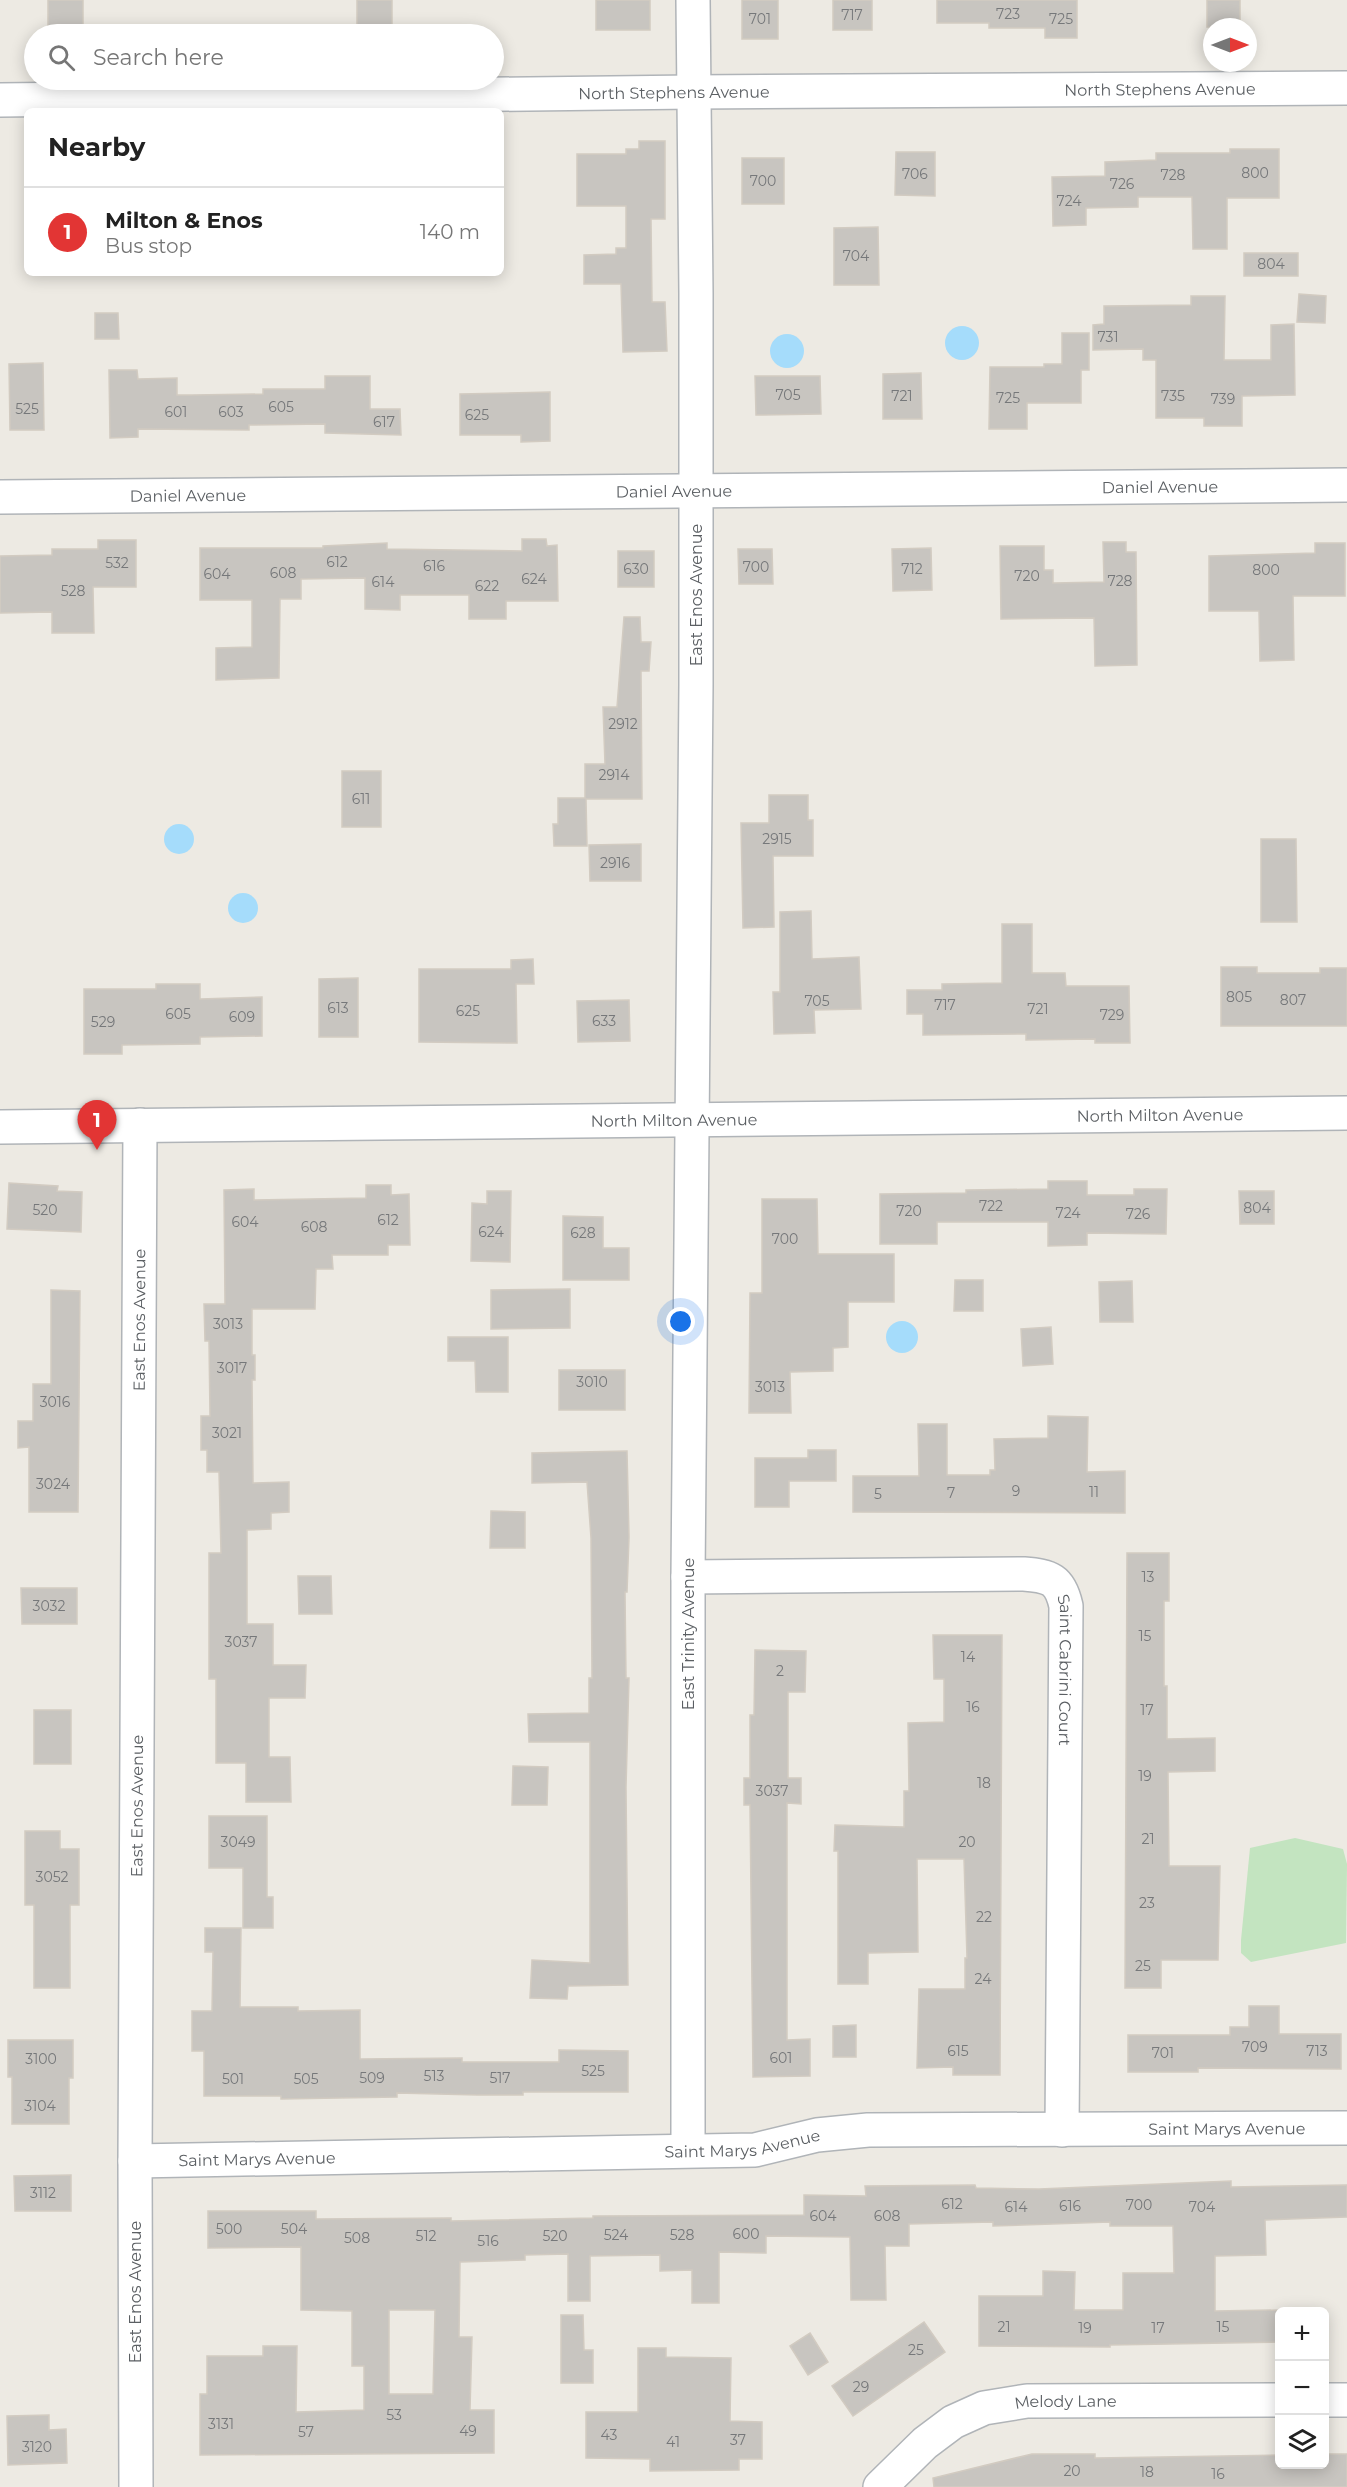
<!DOCTYPE html>
<meta charset="utf-8">
<style>
:root{--surface:#fff;--page:#f6f6f6;--text:#222;--muted:#767676;--line:#e0e0e0;--accent:#e23534}
body{margin:0;font-family:Montserrat,sans-serif;background:var(--page);color:var(--text)}
.controls{position:absolute;right:18px;bottom:18px;display:grid;overflow:hidden;border-radius:9px;box-shadow:0 3px 15px #0003}
.controls button{width:54px;height:54px;display:grid;place-items:center;padding:0;border:0;border-bottom:2px solid var(--line);background:var(--surface);color:var(--text);font:30px sans-serif}
.compass{position:absolute;left:1203px;top:18px;width:54px;height:54px;border-radius:50%;background:var(--surface);box-shadow:0 3px 15px #0003;rotate:90deg}
.you{position:absolute;left:681px;top:1322px;width:21px;height:21px;margin:-15px;border:4px solid #fff;border-radius:50%;background:#1a73e8;box-shadow:0 0 0 9px #1a73e833}
.badge{display:grid;place-items:center;width:39px;height:39px;border-radius:50%;background:var(--accent);color:#fff;font-size:20px;font-weight:700}
.pin{position:absolute;translate:-50% -50px;filter:drop-shadow(0 2px 3px #0008)}
.pin::after{content:'';position:absolute;top:32px;width:21px;height:18px;background:inherit;clip-path:polygon(0 0,100% 0,50% 100%)}
.list{margin:0;padding:0;list-style:none}
h2{display:flex;justify-content:space-between;align-items:center;height:78px;margin:0;padding:0 24px;font-size:26px}
h2 small{font-size:20px;font-weight:400;color:var(--muted)}
.list li{display:grid;grid-template-columns:39px 1fr auto;gap:18px;align-items:center;box-sizing:border-box;height:90px;padding:0 24px;border-top:2px solid var(--line)}
.list b{display:block;font-size:22px;white-space:nowrap}
.list p{margin:0;font-size:20px;white-space:nowrap;color:var(--muted)}
.list em{font-size:20px;font-style:normal;color:var(--muted)}
.icon{flex:none;width:33px;height:33px;fill:none;stroke:currentColor;stroke-width:2;stroke-linecap:round;stroke-linejoin:round}
.map{position:relative;flex:none;width:1347px;height:2487px;overflow:hidden}
.search{position:absolute;background:var(--surface);box-shadow:0 3px 15px #0003;left:24px;top:24px;width:480px;height:66px;display:flex;align-items:center;gap:15px;box-sizing:border-box;padding:0 21px;border-radius:33px;color:var(--muted);font-size:22px}
.panel{position:absolute;background:var(--surface);box-shadow:0 3px 15px #0003;left:24px;top:108px;width:480px;height:168px;border-radius:9px}
.map>svg:first-child{display:block}
.green{fill:#c3e4c0}
.water{fill:#a5dcfb}
.building{fill:#c8c5c0;stroke:#d2cbc1;stroke-width:1.5;fill-rule:evenodd}
.lines{fill:none;stroke-linecap:round;stroke-linejoin:round}
.minor-casing{stroke:#b0b4b8;stroke-width:36}
.minor{stroke:#fff;stroke-width:33}
.labels{text-anchor:middle;stroke-width:4.5;stroke-linejoin:round;paint-order:stroke}
.number-label{font-size:14px;fill:#76787a}
.street-label{font-size:16px;fill:#5b5f63;stroke:#fff}
</style>
<div class="map">
<svg width="1347" height="2487" viewBox="0 0 1347 2487">
<rect width="100%" height="100%" fill="#edeae3"/>
<polygon class="green" points="1295,1838 1343,1849 1347,1864 1346,1943 1251,1962 1241,1953 1241,1940 1250,1848"/>
<g class="water">
<circle cx="962" cy="343" r="17"/>
<circle cx="787" cy="351" r="17"/>
<circle cx="179" cy="839" r="15"/>
<circle cx="243" cy="908" r="15"/>
<circle cx="902" cy="1337" r="16"/>
</g>
<g class="building">
<rect x="48" y="0" width="35" height="26"/>
<rect x="357" y="0" width="35" height="29"/>
<rect x="596" y="0" width="54" height="30"/>
<rect x="742" y="0" width="36" height="39"/>
<rect x="833" y="0" width="39" height="30"/>
<polygon points="937,0 1077,0 1077,38 1045,38 1045,28 989,28 989,23 937,23"/>
<rect x="1207" y="0" width="33" height="27"/>
<polygon points="639,141 665,141 665,219 651,219 652,302 665,302 667,351 623,352 621,284 584,284 584,255 616,254 616,248 626,248 626,206 577,206 577,154 626,154 626,149 639,149"/>
<polygon points="1230,149 1279,149 1279,198 1227,198 1227,249 1193,249 1192,197 1138,197 1138,207 1086,208 1086,225 1053,226 1052,177 1105,176 1105,162 1156,160 1156,153 1230,153"/>
<polygon points="896,152 935,152 935,196 895,195"/>
<rect x="742" y="158" width="42" height="46"/>
<polygon points="878,227 879,285 834,285 834,228"/>
<rect x="1244" y="253" width="54" height="23"/>
<polygon points="1299,294 1326,296 1325,323 1297,322"/>
<polygon points="1191,296 1225,296 1224,360 1271,360 1271,325 1294,324 1295,395 1242,396 1242,426 1204,426 1204,418 1156,418 1156,360 1143,360 1143,349 1093,350 1093,325 1104,324 1104,306 1191,305"/>
<polygon points="95,313 118,313 119,339 95,339"/>
<polygon points="1062,333 1089,333 1089,370 1081,370 1081,403 1027,403 1027,429 989,429 990,367 1044,367 1044,364 1062,364"/>
<polygon points="43,363 44,430 10,430 9,364"/>
<polygon points="109,370 137,370 138,379 177,378 177,395 192,395 263,394 263,389 325,389 325,376 370,376 370,409 400,409 401,435 325,433 325,424 249,425 249,430 138,429 138,437 110,438"/>
<polygon points="921,373 922,419 883,419 883,374"/>
<polygon points="755,376 820,376 821,414 756,415"/>
<polygon points="550,392 550,441 521,442 521,435 460,435 460,394"/>
<polygon points="522,539 546,539 547,546 557,545 558,601 506,601 506,619 469,619 469,595 400,595 400,610 365,609 365,578 301,579 301,599 280,599 279,678 216,680 216,648 252,647 252,600 200,600 200,548 323,548 323,546 387,543 387,549 522,551"/>
<polygon points="98,540 136,540 136,587 93,587 94,633 52,633 52,612 0,613 0,556 52,555 52,549 98,549"/>
<polygon points="1103,542 1126,542 1126,552 1136,552 1137,665 1095,666 1094,618 1001,619 1000,546 1044,546 1044,570 1053,570 1053,583 1104,582"/>
<polygon points="1315,543 1345,543 1345,596 1293,596 1294,660 1260,661 1259,611 1209,611 1209,556 1315,553"/>
<polygon points="931,548 932,590 893,591 892,549"/>
<polygon points="738,549 772,549 773,584 739,584"/>
<rect x="618" y="551" width="36" height="36"/>
<polygon points="624,617 640,617 641,642 651,642 649,671 641,671 642,799 586,799 587,846 554,846 553,824 558,824 558,798 585,798 585,764 605,764 603,707 617,707"/>
<rect x="342" y="771" width="39" height="56"/>
<polygon points="769,795 808,795 808,820 813,820 813,856 773,856 774,927 743,928 741,823 769,823"/>
<polygon points="1261,839 1296,839 1297,922 1261,922"/>
<polygon points="641,844 641,881 590,881 589,845"/>
<polygon points="811,911 812,959 859,957 861,1009 814,1010 815,1033 774,1034 773,992 780,992 780,912"/>
<polygon points="1002,924 1032,924 1032,973 1065,973 1066,986 1129,986 1130,1043 1095,1043 1095,1039 1026,1040 1026,1034 923,1035 923,1014 907,1014 907,990 942,990 942,984 1002,983"/>
<polygon points="533,959 534,984 516,984 517,1043 419,1042 419,969 511,969 511,960"/>
<polygon points="1221,967 1257,967 1257,973 1320,973 1320,968 1347,968 1347,1026 1221,1026"/>
<polygon points="358,978 358,1037 319,1037 319,979"/>
<polygon points="156,984 200,984 200,999 262,997 262,1036 200,1037 200,1044 122,1045 122,1054 84,1054 84,989 156,989"/>
<polygon points="629,1000 630,1041 578,1042 577,1001"/>
<polygon points="1048,1181 1087,1181 1087,1195 1134,1195 1134,1189 1167,1189 1166,1234 1087,1233 1087,1245 1048,1246 1048,1222 937,1222 937,1244 880,1244 880,1194 966,1193 966,1190 1048,1189"/>
<polygon points="9,1183 58,1186 57,1191 82,1192 81,1232 7,1229"/>
<polygon points="366,1185 391,1185 391,1195 409,1194 410,1245 388,1245 388,1255 332,1255 333,1269 316,1269 315,1309 252,1309 252,1355 255,1355 255,1380 252,1380 253,1483 289,1482 289,1512 271,1513 271,1529 247,1530 247,1624 273,1624 273,1665 306,1665 305,1698 269,1698 269,1757 290,1757 291,1802 246,1802 246,1763 216,1763 216,1679 209,1679 209,1553 221,1553 219,1472 207,1472 207,1450 201,1450 201,1416 210,1416 209,1341 205,1341 204,1304 225,1304 224,1190 254,1189 254,1200 366,1198"/>
<polygon points="487,1191 511,1191 510,1262 471,1261 472,1203 487,1204"/>
<polygon points="1239,1191 1274,1191 1274,1224 1240,1224"/>
<polygon points="762,1199 817,1199 818,1254 894,1254 894,1302 848,1302 848,1347 833,1348 833,1371 790,1372 791,1413 749,1413 750,1293 762,1293"/>
<polygon points="563,1216 603,1217 603,1248 629,1248 629,1280 563,1280"/>
<polygon points="955,1280 983,1280 983,1311 954,1311"/>
<polygon points="1132,1281 1133,1322 1100,1322 1099,1282"/>
<polygon points="570,1289 570,1328 491,1329 491,1290"/>
<polygon points="51,1290 80,1291 78,1512 29,1512 29,1447 18,1448 18,1421 33,1421 33,1384 51,1384"/>
<polygon points="1051,1327 1053,1364 1023,1366 1021,1329"/>
<polygon points="448,1337 508,1337 508,1392 476,1392 475,1361 448,1361"/>
<rect x="559" y="1370" width="66" height="40"/>
<polygon points="1048,1416 1088,1417 1087,1472 1125,1471 1125,1513 853,1512 853,1476 919,1476 918,1424 947,1424 947,1475 990,1475 990,1470 995,1470 994,1439 1048,1438"/>
<polygon points="808,1450 836,1450 836,1481 789,1481 789,1507 755,1507 755,1458 808,1458"/>
<polygon points="627,1451 629,1537 627,1592 625,1592 626,1678 629,1678 626,1787 628,1985 568,1986 567,1999 530,1998 532,1960 590,1963 590,1742 529,1742 528,1714 589,1713 589,1678 592,1678 591,1538 587,1482 532,1483 532,1453"/>
<polygon points="491,1511 525,1512 525,1548 490,1548"/>
<polygon points="1127,1553 1169,1553 1169,1601 1164,1601 1164,1686 1167,1686 1167,1739 1215,1738 1215,1771 1168,1772 1169,1866 1220,1866 1218,1960 1161,1960 1161,1988 1125,1988"/>
<polygon points="298,1576 331,1576 332,1614 299,1614"/>
<polygon points="21,1588 77,1588 77,1624 22,1624"/>
<polygon points="933,1635 1002,1635 1000,2075 953,2075 953,2067 917,2068 919,1989 965,1989 965,1958 967,1958 964,1859 917,1859 918,1952 868,1953 868,1984 838,1984 838,1851 834,1851 835,1825 904,1827 904,1791 909,1791 908,1723 944,1722 944,1679 934,1679"/>
<polygon points="755,1650 806,1651 805,1692 788,1692 788,1778 801,1778 801,1804 787,1803 787,2040 810,2039 810,2076 753,2077 750,1805 744,1805 744,1778 750,1778 750,1715 754,1715"/>
<rect x="34" y="1710" width="37" height="54"/>
<polygon points="513,1766 548,1767 547,1805 512,1805"/>
<polygon points="209,1816 267,1816 267,1897 273,1897 273,1928 243,1928 243,1868 209,1868"/>
<polygon points="25,1831 60,1831 60,1849 79,1849 79,1905 70,1905 70,1988 34,1988 34,1905 25,1905"/>
<polygon points="205,1928 241,1928 240,2007 298,2007 298,2011 360,2010 360,2059 462,2058 462,2062 559,2062 559,2050 628,2051 628,2092 523,2092 523,2095 478,2095 397,2093 397,2097 281,2099 281,2096 204,2096 204,2051 192,2051 192,2011 212,2011 213,1952 205,1952"/>
<polygon points="1249,2006 1279,2006 1279,2034 1341,2034 1341,2069 1198,2068 1198,2072 1128,2072 1128,2035 1230,2035 1230,2027 1249,2027"/>
<polygon points="856,2025 856,2057 833,2057 833,2026"/>
<polygon points="8,2040 73,2040 73,2078 69,2078 69,2124 12,2124 12,2077 8,2077"/>
<polygon points="71,2175 71,2211 15,2211 14,2176"/>
<path d="M 1231,2181 L 1231,2187 L 1347,2185 L 1347,2217 L 1265,2220 L 1266,2255 L 1215,2256 L 1215,2311 L 1280,2310 L 1280,2342 L 1110,2345 L 1110,2347 L 979,2346 L 979,2296 L 1043,2296 L 1043,2271 L 1075,2272 L 1074,2310 L 1123,2310 L 1123,2273 L 1174,2273 L 1173,2226 L 1110,2226 L 1110,2222 L 993,2226 L 993,2222 L 909,2224 L 909,2246 L 885,2246 L 886,2300 L 851,2300 L 850,2237 L 766,2236 L 766,2253 L 719,2252 L 719,2303 L 692,2303 L 692,2270 L 660,2271 L 660,2255 L 590,2256 L 590,2301 L 568,2301 L 568,2254 L 525,2255 L 525,2260 L 460,2262 L 459,2337 L 472,2337 L 470,2410 L 494,2410 L 494,2453 L 200,2455 L 200,2394 L 207,2394 L 207,2356 L 263,2356 L 263,2346 L 297,2346 L 296,2412 L 364,2410 L 364,2366 L 352,2366 L 352,2311 L 301,2310 L 301,2247 L 208,2248 L 208,2211 L 316,2211 L 316,2219 L 451,2218 L 451,2221 L 593,2218 L 593,2216 L 804,2215 L 804,2195 L 866,2196 L 865,2186 L 975,2185 L 976,2188 L 1039,2189 ZM 389,2310 L 435,2310 L 433,2394 L 389,2394 Z"/>
<polygon points="561,2315 583,2315 584,2350 593,2350 593,2383 561,2383"/>
<polygon points="924,2322 945,2352 853,2416 832,2386"/>
<polygon points="810,2333 828,2362 808,2375 790,2346"/>
<polygon points="638,2348 666,2348 666,2357 731,2358 730,2421 762,2422 762,2459 739,2459 739,2470 650,2471 650,2459 586,2458 586,2412 638,2412"/>
<polygon points="49,2415 49,2430 66,2429 67,2463 8,2465 7,2416"/>
<polygon points="1032,2454 1095,2454 1095,2458 1280,2455 1280,2464 1324,2464 1324,2454 1347,2454 1347,2487 934,2487 933,2478"/>
</g>
<g class="lines">
<defs>
<g id="minor">
<path id="s1" d="M 0,100 L 693,92 L 1347,88"/>
<path id="s2" d="M 0,497 L 1347,485"/>
<path id="s3" d="M 0,1127 L 1347,1113"/>
<path id="s4" d="M 688,1577 L 1024,1574 C 1050,1576 1060,1579 1066,1606 L 1062,2130"/>
<path id="s5" d="M 688,2150 L 688,1577 L 696,685 L 696,293 L 693,0"/>
<path id="s6" d="M 135,2161 L 755,2150 L 817,2135 L 868,2130 L 1347,2128"/>
<polyline points="1324,2400 1347,2400"/>
<path id="s7" d="M 136,2487 L 135,2161 L 140,1125"/>
<path id="s8" d="M 880,2487 L 925,2443 L 953,2422 L 984,2408 L 1027,2401 L 1280,2400"/>
</g>
</defs>
<use href="#minor" class="minor-casing"/>
<use href="#minor" class="minor"/>
</g>
<g class="labels">
<g class="number-label">
<text x="1008" y="19">723</text>
<text x="852" y="20">717</text>
<text x="760" y="24">701</text>
<text x="1061" y="24">725</text>
<text x="1255" y="178">800</text>
<text x="915" y="179">706</text>
<text x="1173" y="180">728</text>
<text x="763" y="186">700</text>
<text x="1122" y="189">726</text>
<text x="1069" y="206">724</text>
<text x="856" y="261">704</text>
<text x="1271" y="269">804</text>
<text x="1108" y="342">731</text>
<text x="788" y="400">705</text>
<text x="902" y="401">721</text>
<text x="1173" y="401">735</text>
<text x="1008" y="403">725</text>
<text x="1223" y="404">739</text>
<text x="281" y="412">605</text>
<text x="27" y="414">525</text>
<text x="176" y="417">601</text>
<text x="231" y="417">603</text>
<text x="477" y="420">625</text>
<text x="384" y="427">617</text>
<text x="337" y="567">612</text>
<text x="117" y="568">532</text>
<text x="434" y="571">616</text>
<text x="756" y="572">700</text>
<text x="636" y="574">630</text>
<text x="912" y="574">712</text>
<text x="1266" y="575">800</text>
<text x="283" y="578">608</text>
<text x="217" y="579">604</text>
<text x="1027" y="581">720</text>
<text x="534" y="584">624</text>
<text x="1120" y="586">728</text>
<text x="383" y="587">614</text>
<text x="487" y="591">622</text>
<text x="73" y="596">528</text>
<text x="623" y="729">2912</text>
<text x="614" y="780">2914</text>
<text x="361" y="804">611</text>
<text x="777" y="844">2915</text>
<text x="615" y="868">2916</text>
<text x="1239" y="1002">805</text>
<text x="1293" y="1005">807</text>
<text x="817" y="1006">705</text>
<text x="945" y="1010">717</text>
<text x="338" y="1013">613</text>
<text x="1038" y="1014">721</text>
<text x="468" y="1016">625</text>
<text x="178" y="1019">605</text>
<text x="1112" y="1020">729</text>
<text x="242" y="1022">609</text>
<text x="604" y="1026">633</text>
<text x="103" y="1027">529</text>
<text x="991" y="1211">722</text>
<text x="1257" y="1213">804</text>
<text x="45" y="1215">520</text>
<text x="909" y="1216">720</text>
<text x="1068" y="1218">724</text>
<text x="1138" y="1219">726</text>
<text x="388" y="1225">612</text>
<text x="245" y="1227">604</text>
<text x="314" y="1232">608</text>
<text x="491" y="1237">624</text>
<text x="583" y="1238">628</text>
<text x="785" y="1244">700</text>
<text x="228" y="1329">3013</text>
<text x="232" y="1373">3017</text>
<text x="592" y="1387">3010</text>
<text x="770" y="1392">3013</text>
<text x="55" y="1407">3016</text>
<text x="227" y="1438">3021</text>
<text x="53" y="1489">3024</text>
<text x="1016" y="1496">9</text>
<text x="1094" y="1497">11</text>
<text x="951" y="1498">7</text>
<text x="878" y="1499">5</text>
<text x="1148" y="1582">13</text>
<text x="49" y="1611">3032</text>
<text x="1145" y="1641">15</text>
<text x="241" y="1647">3037</text>
<text x="968" y="1662">14</text>
<text x="780" y="1676">2</text>
<text x="973" y="1712">16</text>
<text x="1147" y="1715">17</text>
<text x="1145" y="1781">19</text>
<text x="984" y="1788">18</text>
<text x="772" y="1796">3037</text>
<text x="1148" y="1844">21</text>
<text x="238" y="1847">3049</text>
<text x="967" y="1847">20</text>
<text x="52" y="1882">3052</text>
<text x="1147" y="1908">23</text>
<text x="984" y="1922">22</text>
<text x="1143" y="1971">25</text>
<text x="983" y="1984">24</text>
<text x="1255" y="2052">709</text>
<text x="958" y="2056">615</text>
<text x="1317" y="2056">713</text>
<text x="1163" y="2058">701</text>
<text x="781" y="2063">601</text>
<text x="41" y="2064">3100</text>
<text x="593" y="2076">525</text>
<text x="434" y="2081">513</text>
<text x="372" y="2083">509</text>
<text x="500" y="2083">517</text>
<text x="233" y="2084">501</text>
<text x="306" y="2084">505</text>
<text x="40" y="2111">3104</text>
<text x="43" y="2198">3112</text>
<text x="952" y="2209">612</text>
<text x="1139" y="2210">700</text>
<text x="1070" y="2211">616</text>
<text x="1016" y="2212">614</text>
<text x="1202" y="2212">704</text>
<text x="823" y="2221">604</text>
<text x="887" y="2221">608</text>
<text x="229" y="2234">500</text>
<text x="294" y="2234">504</text>
<text x="746" y="2239">600</text>
<text x="616" y="2240">524</text>
<text x="682" y="2240">528</text>
<text x="426" y="2241">512</text>
<text x="555" y="2241">520</text>
<text x="357" y="2243">508</text>
<text x="488" y="2246">516</text>
<text x="1004" y="2332">21</text>
<text x="1223" y="2332">15</text>
<text x="1085" y="2333">19</text>
<text x="1158" y="2333">17</text>
<text x="916" y="2355">25</text>
<text x="861" y="2392">29</text>
<text x="394" y="2420">53</text>
<text x="221" y="2429">3131</text>
<text x="468" y="2436">49</text>
<text x="306" y="2437">57</text>
<text x="609" y="2440">43</text>
<text x="738" y="2445">37</text>
<text x="673" y="2447">41</text>
<text x="37" y="2452">3120</text>
<text x="1072" y="2476">20</text>
<text x="1147" y="2477">18</text>
<text x="1218" y="2479">16</text>
</g>
<g class="street-label">
<text dy="6" stroke="none"><textPath href="#s1" startOffset="1160">North Stephens Avenue</textPath></text>
<text dy="6" stroke="none"><textPath href="#s1" startOffset="674">North Stephens Avenue</textPath></text>
<text dy="6" stroke="none"><textPath href="#s2" startOffset="1160">Daniel Avenue</textPath></text>
<text dy="6" stroke="none"><textPath href="#s2" startOffset="674">Daniel Avenue</textPath></text>
<text dy="6" stroke="none"><textPath href="#s2" startOffset="188">Daniel Avenue</textPath></text>
<text transform="translate(696 595) rotate(-90)" y="6">East Enos Avenue</text>
<text dy="6" stroke="none"><textPath href="#s3" startOffset="1160">North Milton Avenue</textPath></text>
<text dy="6" stroke="none"><textPath href="#s3" startOffset="674">North Milton Avenue</textPath></text>
<text dy="6" stroke="none"><textPath href="#s7" startOffset="1167">East Enos Avenue</textPath></text>
<text dy="6" stroke="none"><textPath href="#s5" startOffset="516">East Trinity Avenue</textPath></text>
<text dy="6" stroke="none"><textPath href="#s4" startOffset="459">Saint Cabrini Court</textPath></text>
<text dy="6" stroke="none"><textPath href="#s7" startOffset="681">East Enos Avenue</textPath></text>
<text dy="6" stroke="none"><textPath href="#s6" startOffset="1094">Saint Marys Avenue</textPath></text>
<text dy="6" stroke="none"><textPath href="#s6" startOffset="608">Saint Marys Avenue</textPath></text>
<text dy="6" stroke="none"><textPath href="#s6" startOffset="122">Saint Marys Avenue</textPath></text>
<text transform="translate(135 2292) rotate(-90)" y="6">East Enos Avenue</text>
<text dy="6" stroke="none"><textPath href="#s8" startOffset="214">Melody Lane</textPath></text>
</g>
</g>
</svg>
<div class="controls">
<button>+</button>
<button>−</button>
<button><svg class="icon" aria-label="layers" viewBox="0 0 24 24"><path d="M12 4l9 5-9 5-9-5zM3 14l9 5 9-5"/></svg></button>
</div>
<svg class="compass" viewBox="-18 -18 36 36"><path d="M0-13l5 13h-10z" fill="#e53935"/><path d="M0 13l5-13h-10z" fill="#767676"/></svg>
<div class="you"></div>
<div class="pin badge" style="left:97px;top:1150px">1</div>
<div class="search"><svg class="icon" aria-label="search" viewBox="0 0 24 24"><circle cx="10" cy="10" r="6"/><path d="M15 15l6 6"/></svg>Search here</div>
<section class="panel">
<h2>Nearby<small></small></h2>
<ul class="list">
<li><span class="badge">1</span><div><b>Milton &amp; Enos</b><p>Bus stop</p></div><em>140 m</em></li>
</ul>
</section>
</div>
